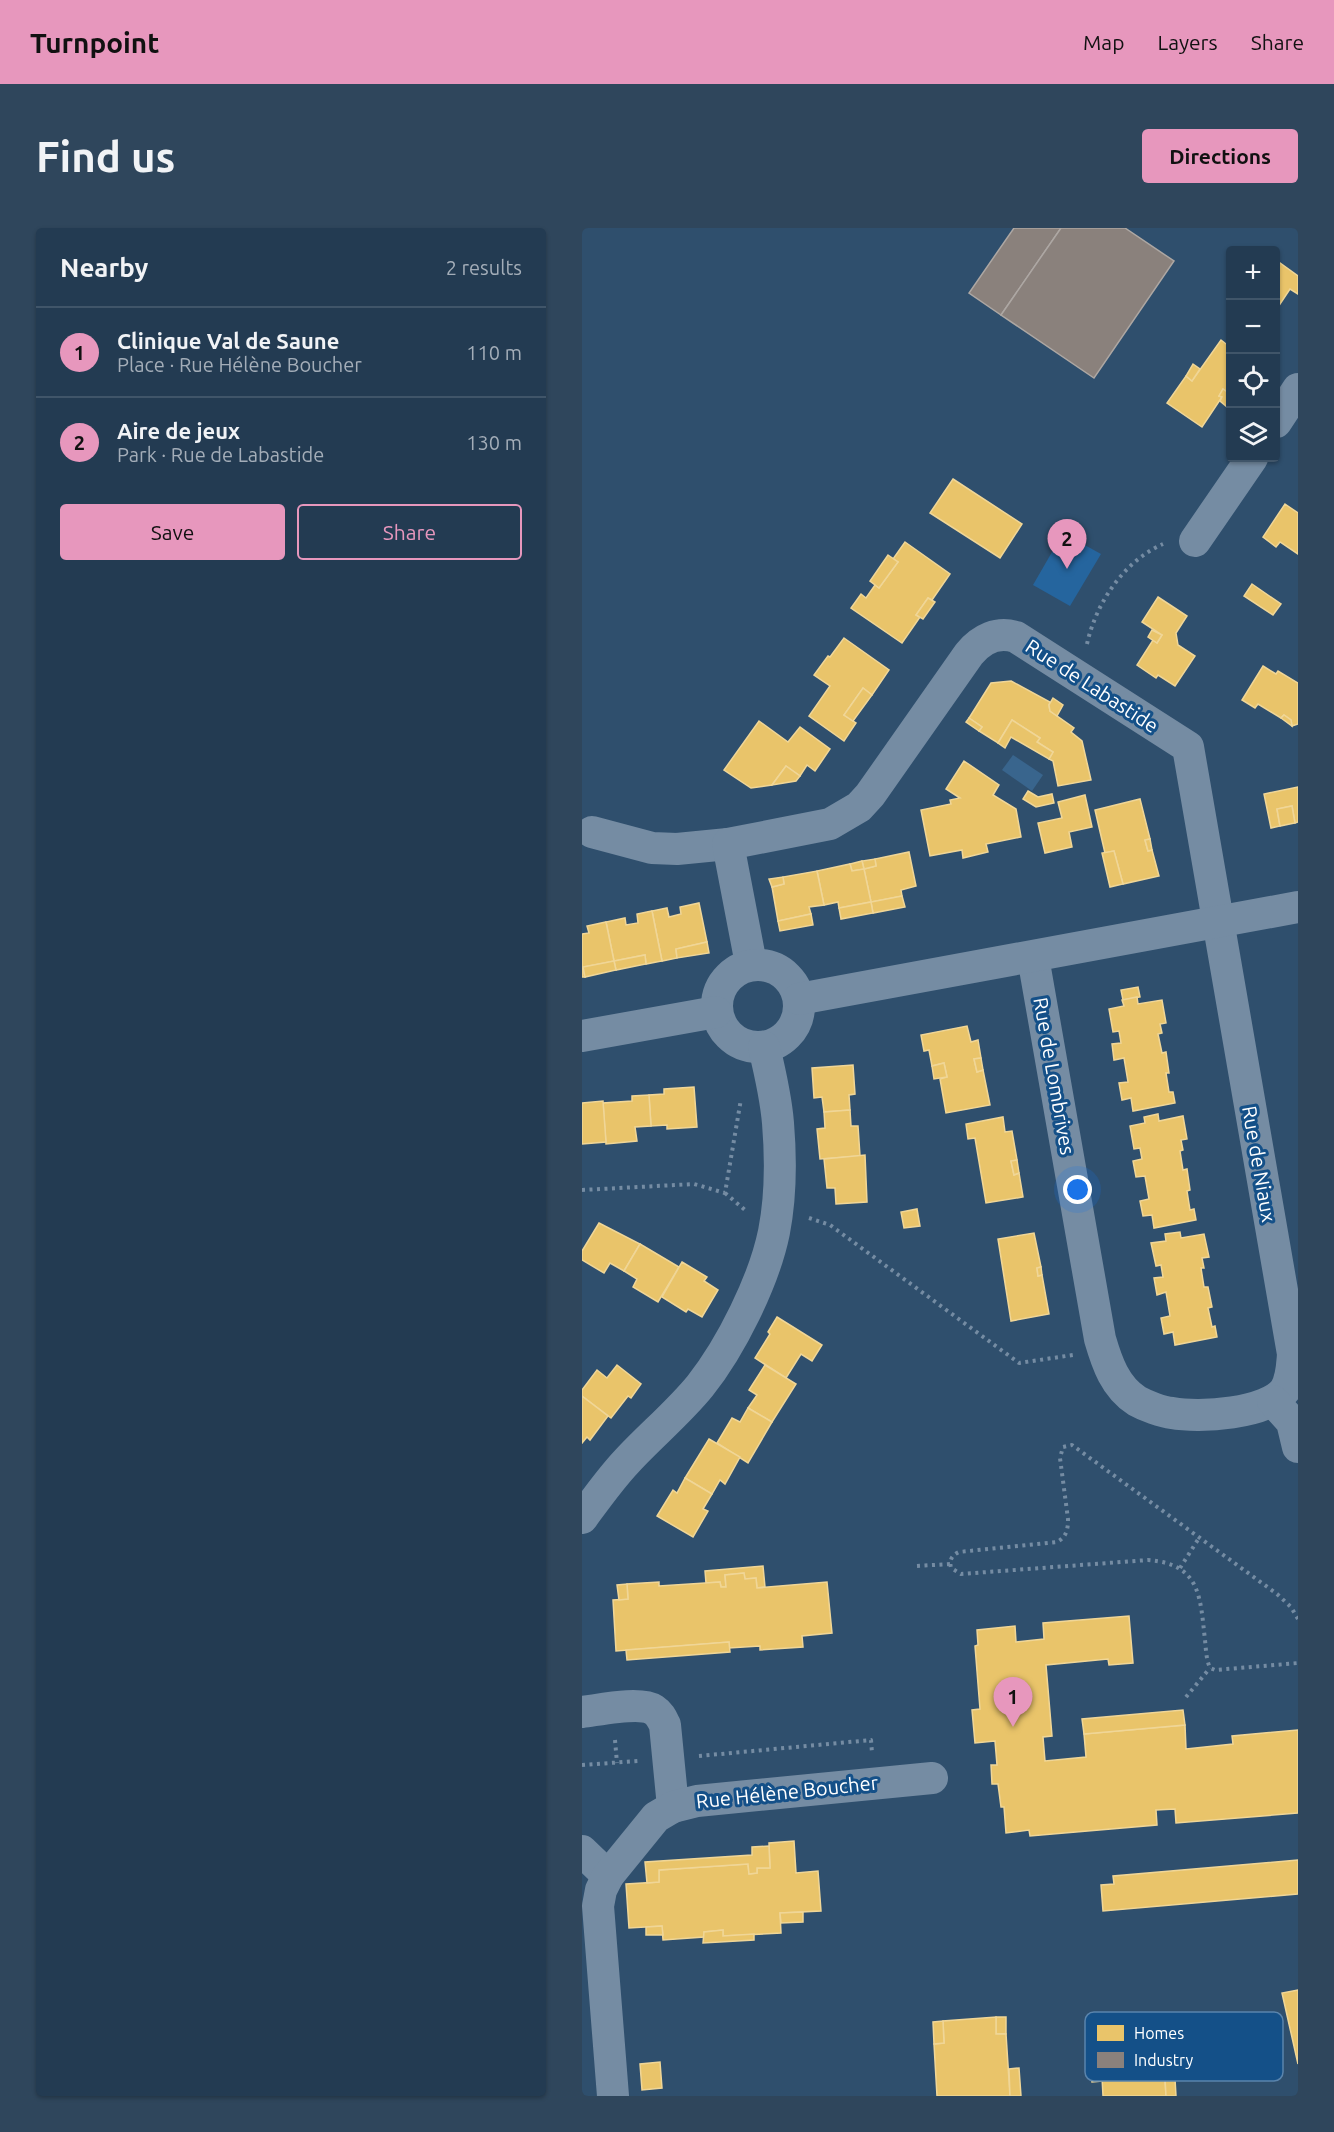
<!DOCTYPE html>
<meta charset="utf-8">
<style>
:root{--surface:#233b52;--page:#2f465c;--text:#f1f3f6;--muted:#a3adb8;--line:#405569;--accent:#e797bd}
body{margin:0;font-family:Ubuntu,sans-serif;background:var(--page);color:var(--text)}
.controls{position:absolute;right:18px;top:18px;display:grid;overflow:hidden;border-radius:6px;box-shadow:0 2px 4px #0004}
.controls button{width:54px;height:54px;display:grid;place-items:center;padding:0;border:0;border-bottom:2px solid var(--line);background:var(--surface);color:var(--text);font:30px sans-serif}
.you{position:absolute;left:496px;top:962px;width:21px;height:21px;margin:-15px;border:4px solid #fff;border-radius:50%;background:#1a73e8;box-shadow:0 0 0 9px #1a73e833}
.badge{display:grid;place-items:center;width:39px;height:39px;border-radius:50%;background:var(--accent);color:#111;font-size:20px;font-weight:700}
.pin{position:absolute;translate:-50% -50px;filter:drop-shadow(0 2px 3px #0008)}
.pin::after{content:'';position:absolute;top:32px;width:21px;height:18px;background:inherit;clip-path:polygon(0 0,100% 0,50% 100%)}
.list{margin:0;padding:0;list-style:none}
h2{display:flex;justify-content:space-between;align-items:center;height:78px;margin:0;padding:0 24px;font-size:26px}
h2 small{font-size:20px;font-weight:400;color:var(--muted)}
.list li{display:grid;grid-template-columns:39px 1fr auto;gap:18px;align-items:center;box-sizing:border-box;height:90px;padding:0 24px;border-top:2px solid var(--line)}
.list b{display:block;font-size:22px;white-space:nowrap}
.list p{margin:0;font-size:20px;white-space:nowrap;color:var(--muted)}
.list em{font-size:20px;font-style:normal;color:var(--muted)}
.actions{display:flex;gap:12px;padding:18px 24px}
.actions a{flex:1;padding:14px 0;border:2px solid var(--accent);border-radius:6px;text-align:center;font-size:21px;color:var(--accent)}
.actions .main{background:var(--accent);color:#111}
.icon{flex:none;width:33px;height:33px;fill:none;stroke:currentColor;stroke-width:2;stroke-linecap:round;stroke-linejoin:round}
.map{position:relative;flex:none;width:716px;height:1868px;overflow:hidden;border-radius:6px}
header{display:flex;align-items:center;gap:36px;box-sizing:border-box;height:84px;padding:0 30px;background:var(--accent);color:#111}
header strong{font-size:28px}
nav{display:flex;gap:33px;margin-inline-start:auto;font-size:21px}
.intro{display:flex;align-items:center;justify-content:space-between;box-sizing:border-box;height:144px;padding:0 36px}
h1{margin:0;font-size:42px}
.button{padding:15px 27px;border-radius:6px;background:var(--accent);color:#111;font-size:21px;font-weight:700}
main{display:flex;gap:36px;padding:0 36px}
aside{flex:1;background:var(--surface);border-radius:6px;box-shadow:0 2px 4px #0004}
.map>svg:first-child{display:block}
.green{fill:#25659e}
.water{fill:#39658d}
.homes{fill:#e9c46a;stroke:#f0d697;stroke-width:1.5}
.industry{fill:#8a817c;stroke:#ada7a3;stroke-width:1.5}
.lines{fill:none;stroke-linecap:round;stroke-linejoin:round}
.path{stroke:#758ca3;stroke-width:4;stroke-dasharray:3 4.5;stroke-linecap:butt}
.minor{stroke:#758ca3;stroke-width:32}
.labels{text-anchor:middle;stroke-width:6;stroke-linejoin:round;paint-order:stroke}
.street-label{font-size:20px;fill:#fff;stroke:#145088}
.key{fill:#145088;stroke:#5a84ac;stroke-width:1.5}
.key-label{font-size:16px;fill:#fff}
</style>
<header>
<strong>Turnpoint</strong>
<nav><a>Map</a><a>Layers</a><a>Share</a></nav>
</header>
<div class="intro"><h1>Find us</h1><a class="button">Directions</a></div>
<main>
<aside>
<h2>Nearby<small>2 results</small></h2>
<ul class="list">
<li><span class="badge">1</span><div><b>Clinique Val de Saune</b><p>Place · Rue Hélène Boucher</p></div><em>110 m</em></li>
<li><span class="badge">2</span><div><b>Aire de jeux</b><p>Park · Rue de Labastide</p></div><em>130 m</em></li>
</ul>
<div class="actions"><a class="main">Save</a><a>Share</a></div>
</aside>
<div class="map">
<svg width="716" height="1868" viewBox="0 0 716 1868">
<rect width="100%" height="100%" fill="#2f4f6d"/>
<polygon class="green" points="481,305 519,326 488,378 451,357"/>
<polygon class="water" points="431,527 461,547 450,563 420,542"/>
<g class="homes">
<polygon points="694,32 716,48 716,66 708,61 694,82"/>
<polygon points="639,112 648,119 648,166 641,161 637,168 640,169 620,199 585,175 604,148 610,153"/>
<polygon points="611,136 618,141 610,153 604,148"/>
<polygon points="641,161 648,166 648,171 644,178 638,173 640,169 637,168"/>
<polygon points="371,251 440,296 418,330 348,285"/>
<polygon points="703,276 716,285 716,326 698,314 694,319 681,309"/>
<polygon points="323,314 368,346 350,372 346,370 334,387 338,389 320,415 269,380 279,366 284,370 293,357 297,360 316,334 311,331"/>
<polygon points="306,327 316,334 297,360 288,353"/>
<polygon points="670,356 699,376 691,387 662,368"/>
<polygon points="576,369 605,388 594,405 596,417 613,428 593,458 576,447 574,450 555,437 571,412 575,415 580,407 560,394"/>
<polygon points="346,370 353,374 341,391 334,387"/>
<polygon points="570,402 580,407 575,415 566,409"/>
<polygon points="262,410 307,442 290,467 281,460 262,487 274,495 262,513 227,488 248,458 232,447 246,428 248,429"/>
<polygon points="681,438 694,446 696,443 716,455 716,496 710,498 709,492 702,487 699,490 676,476 673,480 660,472"/>
<polygon points="429,453 468,474 467,477 468,483 492,500 489,504 500,513 509,552 476,558 471,533 467,531 471,524 455,514 458,510 430,492 416,515 397,503 400,499 387,490 409,455"/>
<polygon points="281,460 290,467 271,493 262,487"/>
<polygon points="471,470 481,477 475,488 468,483 467,477"/>
<polygon points="702,487 709,492 710,498 699,490"/>
<polygon points="387,490 400,499 397,503 384,494"/>
<polygon points="430,492 458,510 455,514 471,524 467,531 429,509 423,520 416,515"/>
<polygon points="177,493 206,514 218,499 248,521 233,543 225,537 218,548 204,538 190,557 169,560 142,542"/>
<polygon points="382,533 417,557 411,567 434,581 439,609 404,616 406,624 381,630 380,622 348,628 339,582 369,576 368,572 378,570 364,561"/>
<polygon points="204,538 218,548 214,553 190,557"/>
<polygon points="716,559 716,594 713,595 710,578 695,581 698,598 689,600 682,566"/>
<polygon points="446,563 456,569 470,566 472,575 454,579 441,571"/>
<polygon points="503,567 510,599 487,604 490,619 463,625 456,595 480,590 476,574"/>
<polygon points="558,571 568,611 563,612 566,623 570,622 577,648 541,656 532,623 523,625 513,582"/>
<polygon points="710,578 713,595 698,598 695,581"/>
<polygon points="568,611 570,622 566,623 563,612"/>
<polygon points="532,623 541,656 528,659 520,625"/>
<polygon points="327,624 334,658 319,662 320,668 289,674 282,641 294,638 293,631"/>
<polygon points="293,631 294,638 282,641 280,633"/>
<polygon points="280,633 282,641 270,643 268,636"/>
<polygon points="268,636 270,643 282,641 289,674 257,680 256,674 242,677 235,643"/>
<polygon points="235,643 242,677 227,679 229,686 196,693 190,659 202,656 201,649"/>
<polygon points="201,649 202,656 190,659 187,651"/>
<polygon points="320,668 323,679 291,685 289,674"/>
<polygon points="289,674 291,685 259,691 257,680"/>
<polygon points="117,675 125,714 94,721 95,730 80,733 70,683 85,680 87,689 99,686 98,679"/>
<polygon points="70,683 80,733 64,736 63,727 32,733 24,694 43,690 44,697 56,695 55,686"/>
<polygon points="229,686 231,697 198,703 196,693"/>
<polygon points="24,694 32,733 1,739 3,749 0,749 0,706 7,705 5,698"/>
<polygon points="125,714 127,725 95,730 94,721"/>
<polygon points="63,727 64,736 34,742 32,733"/>
<polygon points="32,733 34,742 3,749 1,739"/>
<polygon points="556,759 558,769 541,772 539,762"/>
<polygon points="555,769 556,776 580,772 584,795 578,796 580,805 576,806 580,825 584,824 587,845 584,845 587,864 591,864 593,875 551,883 549,870 540,872 537,855 546,854 542,830 532,832 530,816 539,815 537,803 531,804 527,781 542,778 540,772"/>
<polygon points="385,798 389,814 396,812 399,830 392,831 395,844 401,842 408,877 364,885 358,851 365,849 362,835 350,838 347,822 342,823 339,807"/>
<polygon points="399,830 401,842 395,844 392,831"/>
<polygon points="362,835 365,849 352,851 350,838"/>
<polygon points="271,837 273,866 267,867 268,882 242,884 240,869 232,870 230,840"/>
<polygon points="112,859 115,899 85,901 85,897 69,898 67,867 82,866 82,861"/>
<polygon points="67,867 69,898 53,899 55,913 24,916 21,875 50,873 50,868"/>
<polygon points="21,873 24,914 0,916 0,875"/>
<polygon points="268,882 269,898 276,898 278,928 238,931 235,901 243,900 242,884"/>
<polygon points="576,886 577,893 601,888 605,911 599,912 601,922 598,923 601,942 605,941 608,962 605,963 608,982 612,981 614,992 572,1000 570,987 561,988 558,973 567,971 563,948 554,949 551,933 560,931 558,920 552,921 548,898 563,895 562,889"/>
<polygon points="421,889 423,904 430,903 435,932 429,933 432,947 437,945 441,969 404,975 393,910 386,911 384,896"/>
<polygon points="283,927 285,974 254,976 253,960 245,960 242,931"/>
<polygon points="435,932 437,945 432,947 429,933"/>
<polygon points="335,981 338,998 322,1000 319,984"/>
<polygon points="17,995 58,1016 42,1043 28,1035 22,1045 0,1032 0,1023"/>
<polygon points="598,1004 599,1010 622,1006 627,1029 620,1030 622,1040 619,1040 622,1059 626,1059 630,1079 626,1080 630,1099 633,1098 635,1109 593,1117 591,1104 582,1106 579,1090 588,1088 584,1064 575,1067 572,1050 581,1049 579,1037 574,1038 569,1015 584,1013 583,1006"/>
<polygon points="452,1005 459,1039 455,1040 456,1048 460,1047 467,1086 429,1093 416,1011"/>
<polygon points="58,1016 97,1039 76,1074 51,1059 55,1051 42,1043"/>
<polygon points="100,1034 125,1049 122,1053 136,1062 120,1089 106,1081 104,1084 80,1069"/>
<polygon points="459,1039 460,1047 456,1048 455,1040"/>
<polygon points="195,1089 240,1117 230,1133 219,1126 204,1150 173,1130 188,1106 186,1104"/>
<polygon points="35,1137 59,1156 49,1170 46,1168 29,1190 0,1168 0,1162 15,1142 25,1150"/>
<polygon points="183,1137 214,1156 190,1194 166,1180 175,1167 167,1162"/>
<polygon points="0,1168 26,1188 8,1212 5,1209 0,1215"/>
<polygon points="166,1180 190,1194 166,1235 135,1215 150,1190 158,1194"/>
<polygon points="127,1211 158,1229 143,1256 138,1252 130,1266 103,1250"/>
<polygon points="103,1250 130,1266 121,1281 126,1283 111,1309 75,1288 91,1262 95,1265"/>
<polygon points="181,1338 183,1359 175,1360 174,1350 163,1351 162,1345 143,1347 144,1359 139,1359 138,1354 124,1355 123,1343"/>
<polygon points="162,1345 163,1351 174,1350 175,1360 245,1354 250,1405 220,1408 221,1419 178,1422 178,1418 147,1420 147,1414 34,1423 31,1372 46,1371 45,1356 77,1354 77,1358 138,1354 139,1359 144,1359 143,1347"/>
<polygon points="45,1356 46,1371 37,1372 35,1357"/>
<polygon points="547,1388 551,1435 527,1437 526,1431 464,1437 470,1508 461,1509 463,1533 504,1529 502,1506 603,1497 604,1521 651,1516 650,1508 716,1502 716,1585 594,1595 593,1581 574,1582 575,1597 448,1608 447,1602 424,1605 422,1579 419,1579 416,1556 410,1556 409,1537 415,1537 413,1513 393,1515 390,1482 398,1481 393,1418 396,1417 395,1402 433,1398 434,1414 462,1411 461,1395"/>
<polygon points="147,1414 148,1424 45,1432 44,1422"/>
<polygon points="601,1482 603,1497 502,1506 500,1491"/>
<polygon points="212,1613 214,1645 236,1643 239,1683 198,1685 199,1705 141,1708 141,1702 122,1704 122,1709 81,1712 80,1698 47,1700 44,1656 77,1654 77,1642 166,1636 167,1646 175,1645 175,1640 188,1640 187,1615"/>
<polygon points="187,1618 188,1640 175,1640 175,1645 167,1646 166,1636 77,1642 77,1654 65,1655 63,1634 170,1627 170,1619"/>
<polygon points="716,1632 716,1666 521,1683 519,1657 532,1656 531,1648"/>
<polygon points="221,1684 221,1694 199,1695 198,1685"/>
<polygon points="80,1698 81,1707 64,1707 64,1699"/>
<polygon points="141,1702 141,1708 172,1706 172,1712 121,1715 122,1704"/>
<polygon points="716,1762 716,1836 700,1765"/>
<rect x="414" y="1789" width="10" height="17"/>
<polygon points="414,1789 414,1806 424,1806 428,1868 355,1868 352,1816 362,1815 361,1793"/>
<polygon points="579,1792 581,1820 591,1820 593,1851 583,1851 584,1868 521,1868 518,1811 528,1810 527,1795"/>
<polygon points="361,1793 362,1815 352,1816 351,1794"/>
<polygon points="508,1826 518,1826 520,1853 510,1854"/>
<polygon points="78,1834 80,1860 60,1862 58,1836"/>
<polygon points="437,1840 439,1868 428,1868 427,1841"/>
<polygon points="583,1851 593,1851 594,1868 584,1868"/>
</g>
<g class="industry">
<polygon points="432,0 479,0 419,87 387,65"/>
<polygon points="479,0 543,0 592,33 512,150 419,87"/>
</g>
<g class="lines">
<g class="path">
<path d="M 505,416 C 514,375 542,333 581,316"/>
<polyline points="0,962 112,956 143,965 159,871"/>
<polyline points="143,965 163,982"/>
<polyline points="227,990 248,997 437,1135 491,1127"/>
<polyline points="335,1338 368,1336"/>
<polyline points="598,1340 617,1310"/>
<path d="M 716,1391 L 709,1379 L 695,1366 L 490,1217 L 481,1219 L 478,1230 L 486,1291 C 486,1300 485,1309 475,1314 L 377,1324 C 370,1327 367,1332 369,1340 L 379,1346 L 566,1332 C 619,1336 618,1369 623,1412 C 624,1421 624,1431 628,1440 L 633,1442 L 716,1435"/>
<polyline points="604,1469 628,1440"/>
<polyline points="33,1512 35,1535"/>
<polyline points="117,1528 289,1512 290,1525"/>
<polyline points="0,1537 56,1533"/>
</g>
<g class="minor">
<polyline points="694,194 716,161"/>
<polyline points="613,313 670,230"/>
<polyline points="10,604 70,620 95,621 146,616"/>
<path d="M 169,736 L 146,616 L 248,596 L 277,579 L 288,567 L 387,426 C 399,411 416,403 434,409 L 606,519 L 711,1126 C 710,1138 710,1151 703,1162 C 686,1186 617,1190 590,1185 C 580,1184 564,1178 555,1173 C 533,1159 525,1135 518,1111 L 451,729"/>
<circle cx="176" cy="778" r="41"/>
<polyline points="217,771 716,679"/>
<polyline points="0,808 134,784"/>
<polyline points="691,1173 710,1194 716,1219"/>
<path d="M 0,1290 C 14,1271 28,1251 45,1233 C 68,1208 96,1185 118,1158 C 149,1119 182,1053 192,1004 C 199,968 199,931 196,895 C 194,870 188,844 182,819"/>
<path d="M 0,1484 C 17,1482 58,1473 72,1482 C 78,1486 80,1491 83,1497 L 91,1579"/>
<polyline points="0,1623 26,1648"/>
<polyline points="31,1868 16,1678 19,1662 26,1648 74,1589 91,1579 115,1573 350,1550"/>
</g>
</g>
<g class="labels">
<g class="street-label">
<text transform="translate(510 458) rotate(33)" y="7">Rue de Labastide</text>
<text transform="translate(472 848) rotate(80)" y="7">Rue de Lombrives</text>
<text transform="translate(677 936) rotate(80)" y="7">Rue de Niaux</text>
<text transform="translate(205 1564) rotate(-6)" y="7">Rue Hélène Boucher</text>
</g>
</g>
<rect x="503" y="1784" width="198" height="69" rx="9" class="key"/>
<rect x="515" y="1797" width="27" height="16" fill="#e9c46a"/>
<rect x="515" y="1824" width="27" height="16" fill="#8a817c"/>
<g class="key-label">
<text x="552" y="1811">Homes</text>
<text x="552" y="1838">Industry</text>
</g>
</svg>
<div class="controls">
<button>+</button>
<button>−</button>
<button><svg class="icon" aria-label="locate" viewBox="0 0 24 24"><circle cx="12" cy="12" r="6"/><path d="M12 2v4M12 18v4M2 12h4M18 12h4"/></svg></button>
<button><svg class="icon" aria-label="layers" viewBox="0 0 24 24"><path d="M12 4l9 5-9 5-9-5zM3 14l9 5 9-5"/></svg></button>
</div>
<div class="you"></div>
<div class="pin badge" style="left:431px;top:1499px">1</div>
<div class="pin badge" style="left:485px;top:341px">2</div>
</div>
</main>
